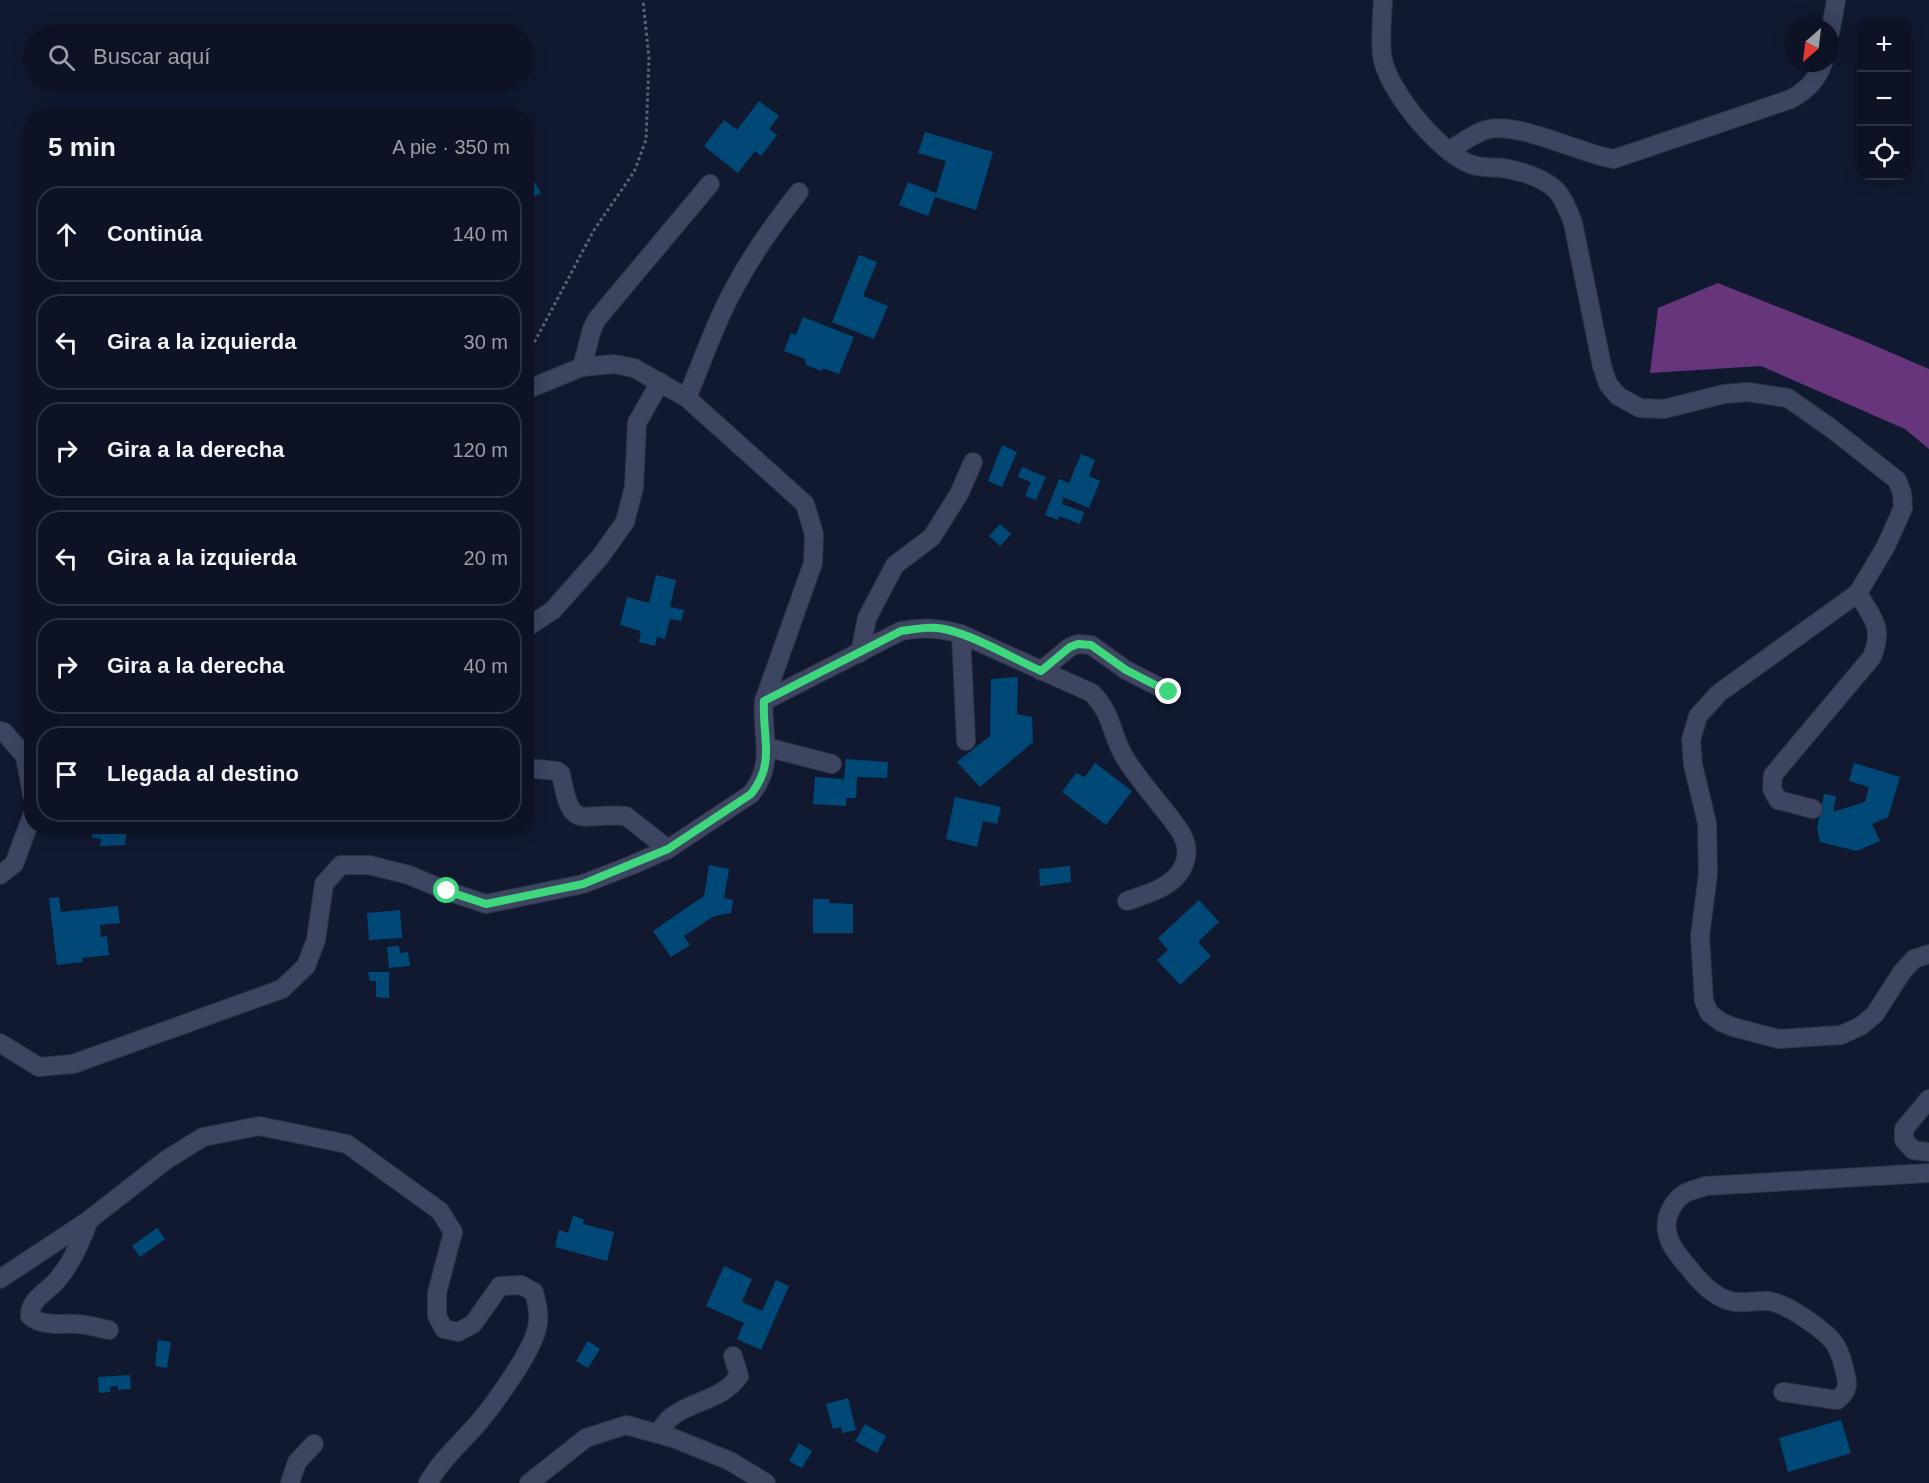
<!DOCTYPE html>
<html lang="es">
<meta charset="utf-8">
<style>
:root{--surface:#0d1325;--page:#161c2d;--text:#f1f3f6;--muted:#9a9ea7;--line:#2d3242}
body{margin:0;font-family:Helvetica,sans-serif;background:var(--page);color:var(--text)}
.controls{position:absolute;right:18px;top:18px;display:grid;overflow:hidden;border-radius:12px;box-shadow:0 3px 15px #0003}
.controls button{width:54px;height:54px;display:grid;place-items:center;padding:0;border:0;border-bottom:2px solid var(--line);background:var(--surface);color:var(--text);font:30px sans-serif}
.compass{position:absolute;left:1785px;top:18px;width:54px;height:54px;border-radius:50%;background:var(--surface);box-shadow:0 3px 15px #0003;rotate:208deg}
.stop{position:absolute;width:18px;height:18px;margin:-14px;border:4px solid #3fd77d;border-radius:50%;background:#fff}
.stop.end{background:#3fd77d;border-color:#fff;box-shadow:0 2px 6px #0008}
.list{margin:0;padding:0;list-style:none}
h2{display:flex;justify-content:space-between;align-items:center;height:78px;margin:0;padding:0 24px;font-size:26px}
h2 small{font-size:20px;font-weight:400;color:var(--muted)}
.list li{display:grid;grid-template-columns:39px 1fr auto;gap:18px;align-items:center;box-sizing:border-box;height:96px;margin:0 12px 12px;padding:0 12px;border:2px solid var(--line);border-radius:24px}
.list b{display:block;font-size:22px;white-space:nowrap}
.list em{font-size:20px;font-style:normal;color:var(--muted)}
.icon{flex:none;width:33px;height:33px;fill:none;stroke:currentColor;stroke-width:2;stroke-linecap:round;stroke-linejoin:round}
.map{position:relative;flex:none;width:1929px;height:1483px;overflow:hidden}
.search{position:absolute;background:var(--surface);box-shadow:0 3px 15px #0003;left:24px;top:24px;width:510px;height:66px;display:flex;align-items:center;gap:15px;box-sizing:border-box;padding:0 21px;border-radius:33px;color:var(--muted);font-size:22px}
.panel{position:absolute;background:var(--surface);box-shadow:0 3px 15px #0003;left:24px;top:108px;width:510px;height:726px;border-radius:24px}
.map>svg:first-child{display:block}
.forest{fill:#66357c}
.building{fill:#004976}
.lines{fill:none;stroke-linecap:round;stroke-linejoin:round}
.minor-casing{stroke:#313346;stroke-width:20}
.path{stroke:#5c6378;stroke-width:3;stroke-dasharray:3 3;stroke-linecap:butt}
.minor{stroke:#3c4661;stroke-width:18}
.route{stroke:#3fd77d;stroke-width:8}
</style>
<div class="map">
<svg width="1929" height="1483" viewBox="0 0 1929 1483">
<rect width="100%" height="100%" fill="#111931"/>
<polygon class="forest" points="1718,283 1864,341 1929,369 1929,449 1905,429 1761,366 1650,373 1658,308"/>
<g class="building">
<polygon points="759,101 779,116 769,129 777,135 761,156 755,151 738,173 704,146 724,120 737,130"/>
<polygon points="925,132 993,152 976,210 935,197 928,216 899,205 908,182 936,193 946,161 918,153"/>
<polygon points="526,167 541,193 526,201"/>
<polygon points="859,255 877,262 863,296 888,306 874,339 832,322"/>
<polygon points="803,317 854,337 839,374 823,368 822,371 806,365 805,359 784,351 791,333 796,335"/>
<polygon points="1002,445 1017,452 1002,487 988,481"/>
<polygon points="1081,454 1095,460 1089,476 1100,481 1089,508 1063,497 1062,504 1084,512 1080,524 1059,516 1058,520 1045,515 1059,479 1069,483"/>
<polygon points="1022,467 1046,477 1036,500 1025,496 1031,482 1018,477"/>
<polygon points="1000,524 1011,534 1000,546 989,536"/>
<polygon points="656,575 676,580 670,607 684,610 681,621 670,619 665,639 657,637 655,646 639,642 641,631 620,625 627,597 649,603"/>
<polygon points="1018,677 1017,714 1032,717 1033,742 980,787 957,762 990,736 991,679"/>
<polygon points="846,759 888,762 887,778 857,777 856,798 846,798 846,806 813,804 815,777 844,779"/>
<polygon points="1095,763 1132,791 1106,825 1062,792 1076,773 1085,777"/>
<polygon points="1854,763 1900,777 1888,817 1872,824 1880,841 1857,851 1820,842 1817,828 1824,794 1836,796 1833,812 1865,802 1869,787 1849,781"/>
<polygon points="955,797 1001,807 997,824 983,821 977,847 946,839"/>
<polygon points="93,826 127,826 125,845 100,846 101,839 92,838"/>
<polygon points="709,865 729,869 724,898 733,900 731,913 714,916 684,936 690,945 671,957 653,931 704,896"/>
<polygon points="1070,866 1071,882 1040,886 1039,869"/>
<polygon points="59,897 61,912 118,906 120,923 100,925 101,937 107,936 109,955 82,958 83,962 57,965 49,898"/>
<polygon points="813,899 829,899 829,903 853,904 853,933 813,933"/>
<polygon points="1199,900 1219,922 1198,942 1211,956 1180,985 1157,960 1168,950 1158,938"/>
<polygon points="400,910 402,938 369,940 367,913"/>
<polygon points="399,946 400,953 408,952 410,966 389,968 387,947"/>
<polygon points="368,972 389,972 389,998 376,997 376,981 370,981"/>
<polygon points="573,1216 584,1219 583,1224 614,1232 607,1261 555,1247 559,1230 568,1233"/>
<polygon points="157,1228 165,1239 140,1257 132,1246"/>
<polygon points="724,1266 752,1279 742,1302 762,1311 776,1280 789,1286 761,1350 737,1339 744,1323 706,1306"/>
<polygon points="158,1340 171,1342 167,1368 155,1366"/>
<polygon points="588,1341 600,1349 588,1368 576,1361"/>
<polygon points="130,1375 131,1389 118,1390 118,1386 110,1387 110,1392 99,1393 98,1377"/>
<polygon points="848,1398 856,1430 842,1433 841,1427 833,1429 826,1404"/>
<polygon points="1841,1420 1851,1453 1788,1472 1779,1438"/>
<polygon points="865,1424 886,1436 877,1453 855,1441"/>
<polygon points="799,1443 812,1451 802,1468 789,1461"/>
</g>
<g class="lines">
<defs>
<g id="minor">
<path d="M 1383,0 C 1382,18 1380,38 1382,55 C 1386,89 1439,152 1470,164 C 1479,168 1492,167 1502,168 C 1510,169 1517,171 1524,173 C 1555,183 1562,192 1573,223 L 1602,366 L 1608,384 L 1618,396 L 1640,408 L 1664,409 L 1724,394 L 1748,392 L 1788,398 L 1832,429 L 1897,480 L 1902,493 L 1903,508 L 1886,546 L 1858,593 L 1719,693 L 1698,716 L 1691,740 L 1693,765 L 1707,823 L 1708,874 L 1700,936 L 1704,1001 L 1709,1013 L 1721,1022 L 1733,1027 L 1779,1039 L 1841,1035 L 1861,1026 L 1875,1014 L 1902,972 L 1914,959 L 1929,954"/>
<polyline points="1830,33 1836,0"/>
<path d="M 1449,151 C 1460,144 1473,134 1485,130 C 1517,120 1580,154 1614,159 L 1791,99 C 1807,90 1817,80 1823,63"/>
<polyline points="582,367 592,329 597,319 710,184"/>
<path d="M 687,398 C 698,371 708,344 720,317 C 740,272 768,231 799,192"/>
<polyline points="526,628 553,610 600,557 625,522 634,487 637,423 660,382"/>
<polyline points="961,634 966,741"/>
<polyline points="860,653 867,618 895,565 932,537 959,494 973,462"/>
<polyline points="1041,671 1070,647 1078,644 1091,645 1126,670 1169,692"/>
<path d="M 764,701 L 901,631 C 923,627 940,628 961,634 L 1092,693 C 1115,717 1110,736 1127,761 C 1139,780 1155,798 1169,816 C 1174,823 1181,831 1184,839 C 1191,856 1183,873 1169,883 C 1157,892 1140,896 1127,901"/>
<polyline points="0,731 4,732 25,756 32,795"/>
<polyline points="766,747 832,764"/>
<path d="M 526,768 L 557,771 L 561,774 C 572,834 579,812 626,816 L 668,849"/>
<path d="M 1813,809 L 1778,800 L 1772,789 L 1773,775 L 1872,657 C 1884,626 1873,620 1858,593"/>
<polyline points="0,875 14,864 32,816"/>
<path d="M 0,1043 L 39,1067 L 73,1064 L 282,989 L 306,966 L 316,940 L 324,884 L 341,865 L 369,865 L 409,875 L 447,891 L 486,904 L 583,884 L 632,865 L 668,849 L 751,794 C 776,763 761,737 764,701 L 813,563 L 814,534 L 805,504 L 687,398 L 634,368 L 614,364 L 582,367 L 526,390"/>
<polyline points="1929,1099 1904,1129 1904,1140 1913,1150 1929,1152"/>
<path d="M 89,1220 C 81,1241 73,1261 58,1279 C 49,1291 29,1299 30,1316 C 43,1327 60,1323 76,1324 C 87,1324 98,1328 109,1330"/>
<path d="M 0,1279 L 89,1220 L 166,1160 L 203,1137 L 259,1126 L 347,1144 L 440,1211 L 453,1232 L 437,1293 L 437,1316 L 444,1329 L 458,1332 L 473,1324 L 500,1286 L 521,1285 L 534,1292 C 537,1304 540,1315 537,1328 C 532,1352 495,1403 479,1422 C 461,1443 441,1460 428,1483"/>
<path d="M 1783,1392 L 1837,1400 C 1850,1390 1848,1383 1844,1368 C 1842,1358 1838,1347 1831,1339 C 1818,1326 1786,1303 1768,1301 C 1755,1300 1741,1305 1727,1300 C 1712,1295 1699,1281 1689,1268 C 1676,1253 1662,1237 1668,1216 C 1671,1207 1676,1199 1684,1194 C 1690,1190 1699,1189 1705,1186 L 1929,1173"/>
<path d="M 658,1433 C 662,1428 667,1419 674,1415 C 696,1400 723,1399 739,1376 L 733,1356"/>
<polyline points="290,1483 297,1462 314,1444"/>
<polyline points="529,1483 586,1438 626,1425 673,1438 730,1461 766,1483"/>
</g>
</defs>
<use href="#minor" class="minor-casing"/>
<polyline class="path" points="526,358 594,230 634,172 646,140 649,58 643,0"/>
<use href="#minor" class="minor"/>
</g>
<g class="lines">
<path class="route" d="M 447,891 L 486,904 L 583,884 L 668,849 L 751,794 C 776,763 762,737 764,701 L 901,631 C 916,629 930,626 944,629 C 974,635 1012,658 1041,671 L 1070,647 L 1078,644 L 1091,645 L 1126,670 L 1169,692"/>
</g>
</svg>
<div class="controls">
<button>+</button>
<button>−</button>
<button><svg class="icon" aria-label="locate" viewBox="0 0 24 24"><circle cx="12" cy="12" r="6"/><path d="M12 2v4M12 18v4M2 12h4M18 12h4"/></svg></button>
</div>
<svg class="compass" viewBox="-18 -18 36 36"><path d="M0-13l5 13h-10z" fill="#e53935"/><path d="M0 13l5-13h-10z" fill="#9a9ea7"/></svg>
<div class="stop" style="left:447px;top:891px"></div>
<div class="stop end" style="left:1169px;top:692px"></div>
<div class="search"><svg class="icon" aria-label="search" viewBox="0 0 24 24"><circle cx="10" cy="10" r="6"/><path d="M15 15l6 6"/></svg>Buscar aquí</div>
<section class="panel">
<h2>5 min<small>A pie · 350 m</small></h2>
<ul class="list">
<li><svg class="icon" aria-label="ahead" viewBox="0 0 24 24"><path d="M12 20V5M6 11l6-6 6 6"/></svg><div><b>Continúa</b></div><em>140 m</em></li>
<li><svg class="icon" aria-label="left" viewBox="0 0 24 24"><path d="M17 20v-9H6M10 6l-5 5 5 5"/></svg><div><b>Gira a la izquierda</b></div><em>30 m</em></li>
<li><svg class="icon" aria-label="right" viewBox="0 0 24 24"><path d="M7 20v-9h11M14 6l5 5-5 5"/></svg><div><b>Gira a la derecha</b></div><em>120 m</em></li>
<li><svg class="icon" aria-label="left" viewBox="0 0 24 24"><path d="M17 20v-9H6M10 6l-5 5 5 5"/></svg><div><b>Gira a la izquierda</b></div><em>20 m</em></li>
<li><svg class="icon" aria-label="right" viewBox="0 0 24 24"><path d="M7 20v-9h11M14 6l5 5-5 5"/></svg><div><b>Gira a la derecha</b></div><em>40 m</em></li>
<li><svg class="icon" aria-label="arrive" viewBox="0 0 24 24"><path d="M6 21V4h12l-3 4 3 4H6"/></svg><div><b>Llegada al destino</b></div></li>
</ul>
</section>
</div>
